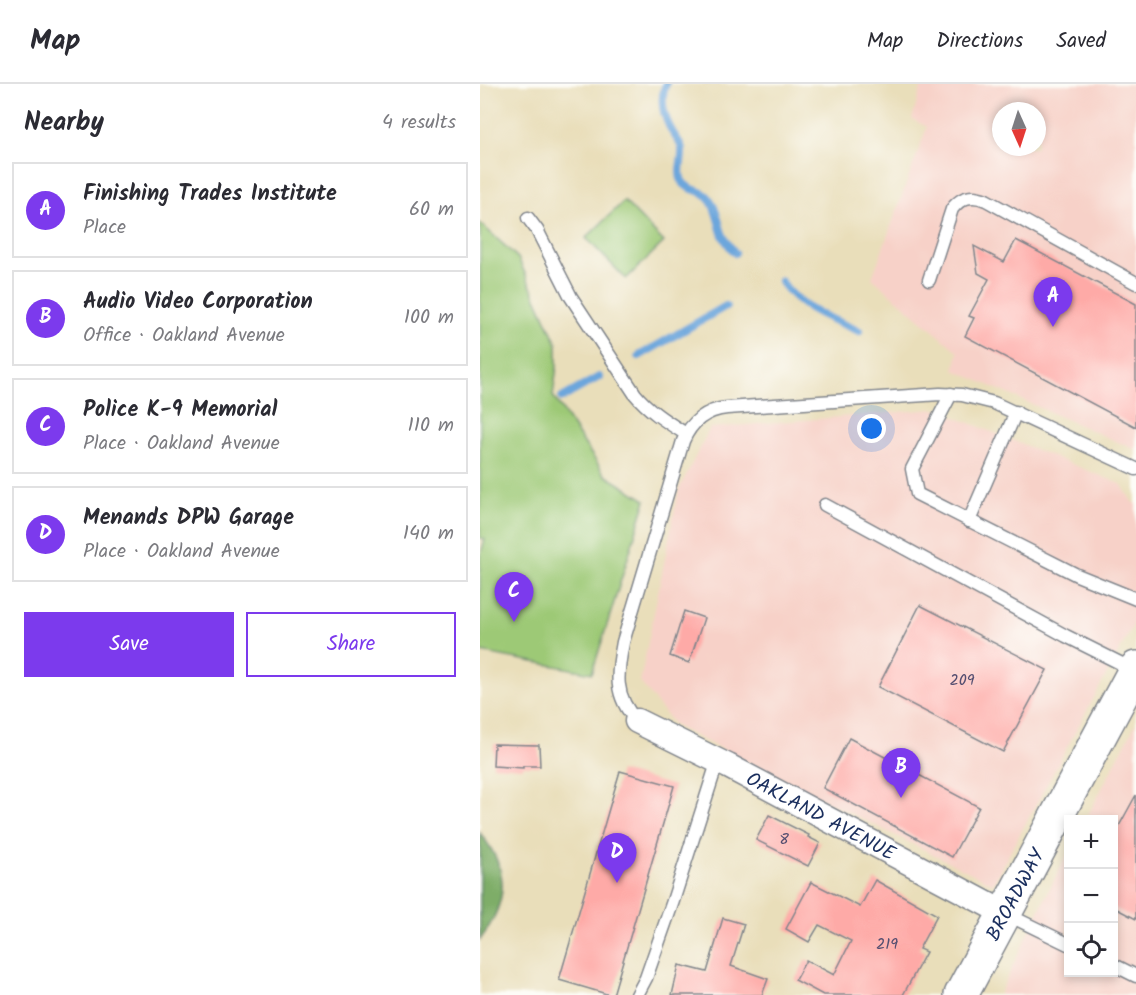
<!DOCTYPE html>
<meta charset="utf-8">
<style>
:root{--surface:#fff;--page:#f2f2f3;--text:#2b2b33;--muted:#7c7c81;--line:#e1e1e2;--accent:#7c3aed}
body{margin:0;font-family:Kalam,sans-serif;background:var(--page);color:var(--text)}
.controls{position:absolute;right:18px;bottom:18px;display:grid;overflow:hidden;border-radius:0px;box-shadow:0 3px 9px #0003}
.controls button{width:54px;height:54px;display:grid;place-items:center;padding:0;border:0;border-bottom:2px solid var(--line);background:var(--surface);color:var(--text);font:30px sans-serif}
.compass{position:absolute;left:512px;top:18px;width:54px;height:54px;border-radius:50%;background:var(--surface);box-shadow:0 3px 9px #0003;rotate:177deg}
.you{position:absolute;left:392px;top:345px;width:21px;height:21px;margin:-15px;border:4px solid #fff;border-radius:50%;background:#1a73e8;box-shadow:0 0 0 9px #1a73e833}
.badge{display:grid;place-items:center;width:39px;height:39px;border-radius:50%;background:var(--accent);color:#fff;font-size:20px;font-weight:700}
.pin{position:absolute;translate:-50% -50px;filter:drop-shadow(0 2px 3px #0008)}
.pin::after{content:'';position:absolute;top:32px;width:21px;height:18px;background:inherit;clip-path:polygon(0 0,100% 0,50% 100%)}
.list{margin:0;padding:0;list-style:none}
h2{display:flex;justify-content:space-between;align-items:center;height:78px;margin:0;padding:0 24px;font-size:26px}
h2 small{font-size:20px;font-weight:400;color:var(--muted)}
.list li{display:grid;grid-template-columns:39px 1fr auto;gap:18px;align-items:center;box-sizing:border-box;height:96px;margin:0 12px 12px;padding:0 12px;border:2px solid var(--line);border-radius:0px}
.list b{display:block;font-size:22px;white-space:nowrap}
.list p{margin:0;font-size:20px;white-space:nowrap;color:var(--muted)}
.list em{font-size:20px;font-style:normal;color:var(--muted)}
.actions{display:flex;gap:12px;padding:18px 24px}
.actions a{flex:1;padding:14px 0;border:2px solid var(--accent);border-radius:0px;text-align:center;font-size:21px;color:var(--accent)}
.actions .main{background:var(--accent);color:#fff}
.icon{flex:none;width:33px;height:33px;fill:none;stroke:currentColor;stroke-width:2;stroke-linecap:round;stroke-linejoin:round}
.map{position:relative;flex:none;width:656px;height:911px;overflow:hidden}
header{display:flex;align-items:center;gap:36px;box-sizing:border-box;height:84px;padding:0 30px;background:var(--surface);border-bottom:2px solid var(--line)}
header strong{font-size:28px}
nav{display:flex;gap:33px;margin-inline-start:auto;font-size:21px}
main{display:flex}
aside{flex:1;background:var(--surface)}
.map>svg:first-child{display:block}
.built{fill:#f7d1c8;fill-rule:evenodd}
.green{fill:#9dc976;stroke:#5c7c6a;stroke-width:1.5}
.forest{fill:#7ead67;stroke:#4c6e62;stroke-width:1.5}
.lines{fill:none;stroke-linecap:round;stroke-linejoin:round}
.stream{stroke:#6ca6dc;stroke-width:8}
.building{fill:#feaaa7}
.lane-casing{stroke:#82868c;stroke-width:15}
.street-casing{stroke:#82868c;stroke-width:27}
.primary-casing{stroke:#82868c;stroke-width:36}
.lane{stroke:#fff;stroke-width:12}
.street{stroke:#fff;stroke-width:24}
.primary{stroke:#fff;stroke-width:33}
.labels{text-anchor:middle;stroke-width:4.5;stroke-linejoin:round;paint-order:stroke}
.number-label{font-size:16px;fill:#544e70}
.street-label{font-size:20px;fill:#1b2f5e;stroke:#fdfcf7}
</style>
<header>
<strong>Map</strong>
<nav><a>Map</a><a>Directions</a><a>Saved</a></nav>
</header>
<main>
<aside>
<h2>Nearby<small>4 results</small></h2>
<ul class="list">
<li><span class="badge">A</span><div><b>Finishing Trades Institute</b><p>Place</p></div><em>60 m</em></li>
<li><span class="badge">B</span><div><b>Audio Video Corporation</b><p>Office · Oakland Avenue</p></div><em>100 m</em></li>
<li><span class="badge">C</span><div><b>Police K-9 Memorial</b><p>Place · Oakland Avenue</p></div><em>110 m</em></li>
<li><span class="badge">D</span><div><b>Menands DPW Garage</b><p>Place · Oakland Avenue</p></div><em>140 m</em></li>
</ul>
<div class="actions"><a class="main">Save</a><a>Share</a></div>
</aside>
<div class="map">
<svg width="656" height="911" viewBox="0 0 656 911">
<rect width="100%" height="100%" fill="#fdfcf7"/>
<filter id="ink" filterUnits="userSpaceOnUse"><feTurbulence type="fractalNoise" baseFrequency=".0167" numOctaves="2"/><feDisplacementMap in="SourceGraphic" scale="12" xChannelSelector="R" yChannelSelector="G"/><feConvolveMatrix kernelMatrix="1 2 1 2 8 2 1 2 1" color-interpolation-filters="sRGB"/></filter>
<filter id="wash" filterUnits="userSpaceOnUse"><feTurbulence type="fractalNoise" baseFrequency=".008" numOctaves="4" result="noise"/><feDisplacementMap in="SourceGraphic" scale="24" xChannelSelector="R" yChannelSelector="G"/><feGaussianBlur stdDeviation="1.35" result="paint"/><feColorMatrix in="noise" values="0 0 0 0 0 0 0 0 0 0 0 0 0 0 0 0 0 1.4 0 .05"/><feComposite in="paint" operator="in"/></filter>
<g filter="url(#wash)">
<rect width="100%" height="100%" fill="#e9deba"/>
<g class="built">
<path d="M 442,0 L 656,0 L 656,366 L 474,286 L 478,268 L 392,194 L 447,43 L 432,35 ZM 521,27 L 557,27 L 557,63 L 521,63 Z"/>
<polygon points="455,325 641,400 653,419 656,419 656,536 513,800 195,642 160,598 199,405 230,344"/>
<polygon points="656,639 656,911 519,911 569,806 588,769 588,888 634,888 634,736 606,735"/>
</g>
<g class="green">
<polygon points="144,117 184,158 146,195 106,154"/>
<polygon points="0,139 38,174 77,260 77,282 73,312 125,391 166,416 112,589 0,568 0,472 5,455 0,454"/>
</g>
<path class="forest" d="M 0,749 C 31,787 28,818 0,856 Z"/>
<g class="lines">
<g class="stream">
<path d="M 186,0 C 179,17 184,34 193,49 C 196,54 201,59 202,65 C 203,76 197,87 202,97 C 208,108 223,105 229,114 C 237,125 238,137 242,149 C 245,157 250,163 255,169"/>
<path d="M 301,197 C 306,204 311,210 318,216 C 335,230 359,238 379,247"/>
<polyline points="159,272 246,222"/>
<polyline points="82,314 119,293"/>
</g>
</g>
<g id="blocks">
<g class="building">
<polygon points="536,156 656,220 656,343 485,252 494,234 489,232 509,195 498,189 494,162 524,178"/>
<polygon points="440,521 567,586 523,668 398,603"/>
<polygon points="204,527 224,534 209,579 190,572"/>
<polygon points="369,654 499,723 472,773 343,704"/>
<polygon points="14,660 59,661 60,682 43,682 43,684 13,682"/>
<polygon points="140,687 194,702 133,911 130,911 79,896"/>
<polygon points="656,711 656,835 633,823 633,753"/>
<polygon points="289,731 329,751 328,753 340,759 328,782 276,756"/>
<polygon points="395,796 457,831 439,865 446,868 423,911 343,911 315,896 326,876 354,891 371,857 339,841 329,858 306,845 331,798 380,823"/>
<polygon points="243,834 264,840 251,882 288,895 282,911 192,911 199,881 227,888"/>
</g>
</g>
</g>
<g filter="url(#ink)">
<use href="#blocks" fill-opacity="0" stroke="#82868c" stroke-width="1.5"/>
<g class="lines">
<defs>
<g id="lane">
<path d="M 48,134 L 57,146 L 91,213 L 155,310 C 169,327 187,338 206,350"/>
<path d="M 449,196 L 472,125 C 481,113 492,110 506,116 L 656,199"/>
<polyline points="471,310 432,385 437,410 597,491 656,515"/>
<polyline points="345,421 586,552 654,586"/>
<polyline points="489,437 536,328"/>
<path d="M 157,637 C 133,612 137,589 143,558 L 203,357 C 211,338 226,326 247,324 L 460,310 L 482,311 L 514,319 L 656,385"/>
<polyline points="526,830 588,860"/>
<polyline points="634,881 656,892"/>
<polyline points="157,911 166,894 193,817 238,676"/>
</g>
<g id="street">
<path id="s1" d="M 157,637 L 248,682 L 524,829"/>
</g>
<g id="primary">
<path id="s2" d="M 481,911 L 656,584"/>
</g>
</defs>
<use href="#lane" class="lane-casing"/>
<use href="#street" class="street-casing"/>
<use href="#primary" class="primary-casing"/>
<use href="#lane" class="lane"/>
<use href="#street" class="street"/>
<use href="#primary" class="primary"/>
</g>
</g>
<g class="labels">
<g class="number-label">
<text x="482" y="601">209</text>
<text x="304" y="760">8</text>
<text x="407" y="865">219</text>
</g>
<g class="street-label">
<text dy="7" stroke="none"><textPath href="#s1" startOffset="207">OAKLAND AVENUE</textPath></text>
<text dy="7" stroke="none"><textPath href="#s2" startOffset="114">BROADWAY</textPath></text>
</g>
</g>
</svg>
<div class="controls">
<button>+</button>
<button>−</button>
<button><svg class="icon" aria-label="locate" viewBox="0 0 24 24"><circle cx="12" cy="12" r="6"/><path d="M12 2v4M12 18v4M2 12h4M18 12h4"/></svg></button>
</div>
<svg class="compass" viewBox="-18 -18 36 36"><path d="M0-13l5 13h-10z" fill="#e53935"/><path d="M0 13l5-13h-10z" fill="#7c7c81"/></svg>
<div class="you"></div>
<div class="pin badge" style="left:573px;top:243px">A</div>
<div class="pin badge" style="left:421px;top:714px">B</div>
<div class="pin badge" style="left:34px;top:538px">C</div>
<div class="pin badge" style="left:137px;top:799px">D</div>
</div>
</main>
